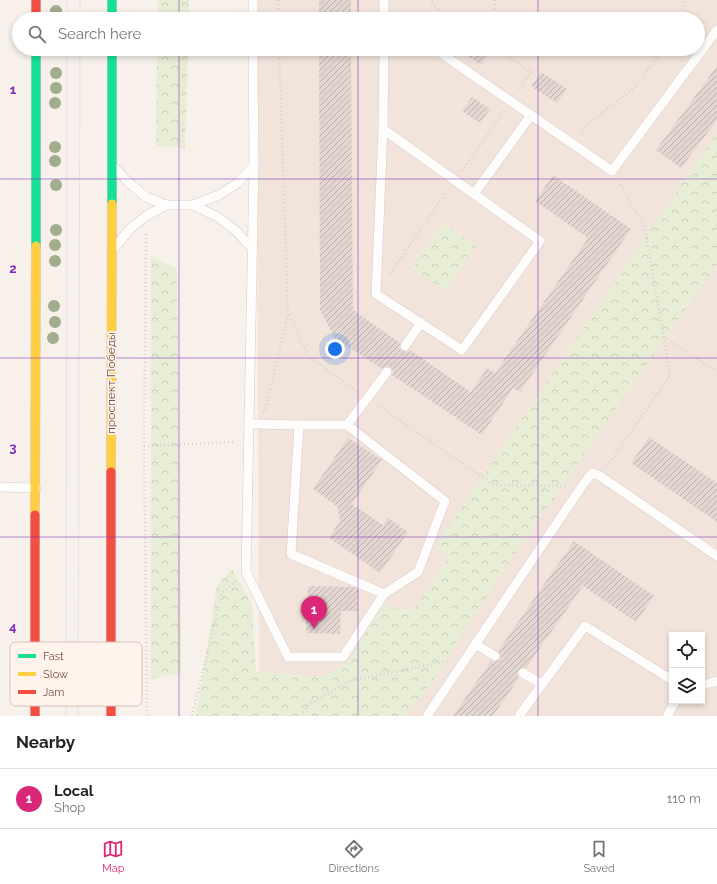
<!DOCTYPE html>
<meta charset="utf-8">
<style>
:root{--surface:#fff;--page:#f2f2f2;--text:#202124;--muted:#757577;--line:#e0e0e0;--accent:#db2777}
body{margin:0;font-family:Raleway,sans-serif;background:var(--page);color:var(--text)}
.controls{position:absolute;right:12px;bottom:12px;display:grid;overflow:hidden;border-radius:0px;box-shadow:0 2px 6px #0003}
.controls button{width:36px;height:36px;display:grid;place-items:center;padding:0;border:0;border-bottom:1px solid var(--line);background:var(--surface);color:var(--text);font:20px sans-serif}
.you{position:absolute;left:335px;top:349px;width:14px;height:14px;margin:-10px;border:3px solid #fff;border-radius:50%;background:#1a73e8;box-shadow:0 0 0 6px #1a73e833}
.badge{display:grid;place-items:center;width:26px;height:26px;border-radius:50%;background:var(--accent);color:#fff;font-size:13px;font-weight:700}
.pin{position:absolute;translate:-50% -33px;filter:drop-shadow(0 1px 2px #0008)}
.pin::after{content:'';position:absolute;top:21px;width:14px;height:12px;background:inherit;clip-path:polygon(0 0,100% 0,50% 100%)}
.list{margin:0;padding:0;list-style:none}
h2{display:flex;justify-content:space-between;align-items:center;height:52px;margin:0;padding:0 16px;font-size:17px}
h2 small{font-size:13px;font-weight:400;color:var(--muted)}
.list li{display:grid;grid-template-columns:26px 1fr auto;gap:12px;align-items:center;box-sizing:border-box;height:60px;padding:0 16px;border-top:1px solid var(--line)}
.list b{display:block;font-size:15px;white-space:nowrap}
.list p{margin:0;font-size:13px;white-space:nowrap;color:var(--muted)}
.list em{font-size:13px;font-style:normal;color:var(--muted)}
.icon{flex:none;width:22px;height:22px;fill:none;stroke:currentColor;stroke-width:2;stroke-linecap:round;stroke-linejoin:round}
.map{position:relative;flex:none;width:717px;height:716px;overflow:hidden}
.search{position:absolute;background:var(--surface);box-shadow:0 2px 6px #0003;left:12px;right:12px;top:12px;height:44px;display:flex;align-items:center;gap:10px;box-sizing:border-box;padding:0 14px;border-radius:22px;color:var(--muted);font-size:15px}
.sheet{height:112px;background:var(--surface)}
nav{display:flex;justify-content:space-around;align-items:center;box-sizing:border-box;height:56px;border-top:1px solid var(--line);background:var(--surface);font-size:11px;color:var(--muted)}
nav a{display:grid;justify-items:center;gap:2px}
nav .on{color:var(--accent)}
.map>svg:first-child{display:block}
.residential{fill:#f2e4db;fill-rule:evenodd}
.forest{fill:url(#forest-crowns)}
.building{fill:url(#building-hatch)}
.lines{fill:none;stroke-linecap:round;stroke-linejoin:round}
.lane-casing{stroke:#d6cbc7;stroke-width:10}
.fast-casing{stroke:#d8ccc9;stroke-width:10}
.slow-casing{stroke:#d8ccc9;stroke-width:10}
.jam-casing{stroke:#d8ccc9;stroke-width:10}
.path{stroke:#dad0cd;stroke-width:2.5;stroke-dasharray:1 3;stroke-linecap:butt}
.lane{stroke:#fefdfc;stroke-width:9}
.fast{stroke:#16e098;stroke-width:9}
.slow{stroke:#ffcf43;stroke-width:9}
.jam{stroke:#f24e42;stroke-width:9}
.tram{stroke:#e4e2e5;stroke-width:1}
.tree{fill:#a1ad8c}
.grid{fill:none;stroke:#7b2cbf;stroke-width:1;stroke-opacity:0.55}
.labels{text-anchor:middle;stroke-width:3.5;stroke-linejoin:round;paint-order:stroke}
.street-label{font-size:12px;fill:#765049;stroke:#fff3eb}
.key{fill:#fff3eb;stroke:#d6c2ba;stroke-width:1}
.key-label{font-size:11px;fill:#765049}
.grid-label{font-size:13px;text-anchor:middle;font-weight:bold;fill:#7b2cbf;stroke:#fff3eb;stroke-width:3.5;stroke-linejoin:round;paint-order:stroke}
</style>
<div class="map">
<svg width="717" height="716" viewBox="0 0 717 716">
<defs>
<pattern id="forest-crowns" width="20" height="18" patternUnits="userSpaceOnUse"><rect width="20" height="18" fill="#e8edd5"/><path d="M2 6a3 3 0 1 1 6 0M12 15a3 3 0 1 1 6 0" fill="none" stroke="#cacdb8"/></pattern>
<pattern id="building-hatch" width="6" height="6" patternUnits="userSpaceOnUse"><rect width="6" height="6" fill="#e4d7d2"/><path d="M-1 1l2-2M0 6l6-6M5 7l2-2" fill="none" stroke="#bdb1ac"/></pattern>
</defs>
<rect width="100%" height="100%" fill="#f7f0eb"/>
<path class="residential" d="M 257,0 L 717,0 L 717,716 L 259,716 L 257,49 L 698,49 L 698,19 L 257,19 ZM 672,635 L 702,635 L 702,701 L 672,701 Z"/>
<g class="forest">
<polygon points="158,0 189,0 189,19 157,19"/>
<polygon points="157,49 188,49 185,148 156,146"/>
<polygon points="717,133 717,264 506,567 430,685 406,716 196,716 217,586 232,569 252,604 256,672 321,677 345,664 384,605 413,611 448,559 435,546"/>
<polygon points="443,223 476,246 445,291 412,268"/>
<polygon points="151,256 177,269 181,673 151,679"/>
</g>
<g class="building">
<rect x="319" y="0" width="32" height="19"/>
<polygon points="319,49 351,49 353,310 400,343 399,348 402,351 407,352 410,350 471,392 487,368 495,373 588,238 535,201 553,175 631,229 520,392 513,388 482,435 392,375 393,370 390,367 385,366 382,369 335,338 320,310"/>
<polygon points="457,49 492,49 481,65"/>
<polygon points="717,66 717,120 681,168 656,150"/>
<polygon points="541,72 567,89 557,103 531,86"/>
<polygon points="472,97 490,109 480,123 462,111"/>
<polygon points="649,437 717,483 717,522 631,463"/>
<polygon points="348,438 382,460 352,504 383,525 388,518 408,532 380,573 329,538 340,521 337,506 313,489"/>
<polygon points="574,541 654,596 636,622 583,586 526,668 523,667 518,670 517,673 519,678 493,716 453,716 491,661 495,662 500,659 501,656 498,651"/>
<polygon points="308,586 354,587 358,589 357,611 341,611 340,634 306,633"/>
</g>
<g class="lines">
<defs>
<g id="lane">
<polyline points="253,0 253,19"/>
<polyline points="384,0 384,19"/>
<polyline points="253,49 254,165 249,424 299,425"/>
<polyline points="384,49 383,129 376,294 462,350 540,241 474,194"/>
<polyline points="435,49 612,171 717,30"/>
<polyline points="383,129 474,194 531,115"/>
<polyline points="166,205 193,205"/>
<polyline points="115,247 130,229 146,216 166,205 146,197 128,182 115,168"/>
<polyline points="253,249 236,231 218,217 193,205 219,195 238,183 254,165"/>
<polyline points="405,346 421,323"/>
<polyline points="249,424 246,572 288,657 343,657 384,594"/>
<polygon points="299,425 347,425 445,501 418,572 384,594 291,554"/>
<polyline points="347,425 387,372"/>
<polyline points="0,487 36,488"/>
<polyline points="475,644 495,656"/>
<polyline points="523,673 542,684"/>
<polyline points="702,685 717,681"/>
<polyline points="427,716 582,486 592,473 600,476 717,556"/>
<polyline points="519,716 585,626 672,680"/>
<polyline points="667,716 676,701"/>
</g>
<g id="fast">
<polyline points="112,0 112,19"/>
<polyline points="112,204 112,49"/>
<polyline points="36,246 36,49"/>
</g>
<g id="slow">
<polyline points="111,472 112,204"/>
<polyline points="35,515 36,246"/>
</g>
<g id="jam">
<polyline points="36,0 36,19"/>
<polyline points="35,716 35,515"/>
<polyline points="111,716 111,472"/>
</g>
</defs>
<use href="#lane" class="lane-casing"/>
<use href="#fast" class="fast-casing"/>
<use href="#slow" class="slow-casing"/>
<use href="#jam" class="jam-casing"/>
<g class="path">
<polyline points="278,0 278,19"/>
<polyline points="432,0 432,5 453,19"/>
<polyline points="495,0 495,19"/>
<polyline points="683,19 684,0"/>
<polyline points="698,22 707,23"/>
<polyline points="498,49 531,72 518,91"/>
<polyline points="581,134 589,123 635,87 663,49"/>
<polyline points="462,171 504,111"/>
<polyline points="618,181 644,225 664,337 717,372"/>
<polyline points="146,234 144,446 147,716"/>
<polyline points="390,274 447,191"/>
<polyline points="289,315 309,357 357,391"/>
<polyline points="377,405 494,485 567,486"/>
<polyline points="263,412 265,410 288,315 279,49"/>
<polyline points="144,446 236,442"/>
<polyline points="607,466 670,376 664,337"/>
<polyline points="192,716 222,593 236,581"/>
<polyline points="301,716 308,705 349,681 448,661"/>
</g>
<use href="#lane" class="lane"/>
<use href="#fast" class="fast"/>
<use href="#slow" class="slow"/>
<use href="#jam" class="jam"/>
<g class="tram">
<polyline points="67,19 67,0"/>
<polyline points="80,19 80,0"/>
<polyline points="66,716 67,49"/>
<polyline points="78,716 80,49"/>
</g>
</g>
<g class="tree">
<circle cx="56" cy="11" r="6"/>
<circle cx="56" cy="73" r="6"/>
<circle cx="56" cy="88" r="6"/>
<circle cx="55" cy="103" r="6"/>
<circle cx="55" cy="147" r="6"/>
<circle cx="55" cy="161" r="6"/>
<circle cx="56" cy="185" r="6"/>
<circle cx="56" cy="230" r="6"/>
<circle cx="55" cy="245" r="6"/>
<circle cx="55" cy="261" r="6"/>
<circle cx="54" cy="306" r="6"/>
<circle cx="55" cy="322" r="6"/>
<circle cx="53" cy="338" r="6"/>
</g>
<path class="grid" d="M 179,0 L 179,19M 358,0 L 358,19M 538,0 L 538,19M 179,49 L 179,716M 358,49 L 358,716M 538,49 L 538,716M 0,179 L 717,179M 0,358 L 717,358M 0,537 L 717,537"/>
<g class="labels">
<g class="street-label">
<text transform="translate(111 383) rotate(-90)" y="4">проспект Победы</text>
</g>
</g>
<rect x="10" y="642" width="132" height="64" rx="6" class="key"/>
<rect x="18" y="654" width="18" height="4" fill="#16e098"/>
<rect x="18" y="672" width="18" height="4" fill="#ffcf43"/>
<rect x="18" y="690" width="18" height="4" fill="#f24e42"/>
<g class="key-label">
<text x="43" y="660">Fast</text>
<text x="43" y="678">Slow</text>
<text x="43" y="696">Jam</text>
</g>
<g class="grid-label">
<text x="13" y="94">1</text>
<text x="13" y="273">2</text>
<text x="13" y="452">3</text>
<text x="13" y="631">4</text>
</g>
</svg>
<div class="controls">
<button><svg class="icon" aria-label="locate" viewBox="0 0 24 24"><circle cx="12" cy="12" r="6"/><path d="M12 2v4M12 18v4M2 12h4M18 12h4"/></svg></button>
<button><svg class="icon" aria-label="layers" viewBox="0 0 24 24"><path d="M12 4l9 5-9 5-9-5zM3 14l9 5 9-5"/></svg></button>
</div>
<div class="you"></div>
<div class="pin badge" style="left:314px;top:629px">1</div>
<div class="search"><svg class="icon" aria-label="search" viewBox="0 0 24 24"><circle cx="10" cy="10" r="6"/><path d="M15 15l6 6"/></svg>Search here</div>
</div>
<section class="sheet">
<h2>Nearby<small></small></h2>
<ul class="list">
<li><span class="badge">1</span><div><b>Local</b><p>Shop</p></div><em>110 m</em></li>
</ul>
</section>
<nav>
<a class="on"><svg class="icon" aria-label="map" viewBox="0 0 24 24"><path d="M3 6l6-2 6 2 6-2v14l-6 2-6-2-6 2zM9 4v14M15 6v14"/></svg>Map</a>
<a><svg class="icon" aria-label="directions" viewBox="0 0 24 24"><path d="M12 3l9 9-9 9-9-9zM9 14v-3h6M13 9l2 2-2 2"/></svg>Directions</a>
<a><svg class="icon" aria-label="saved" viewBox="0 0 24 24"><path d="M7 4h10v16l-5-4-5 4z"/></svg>Saved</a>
</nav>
